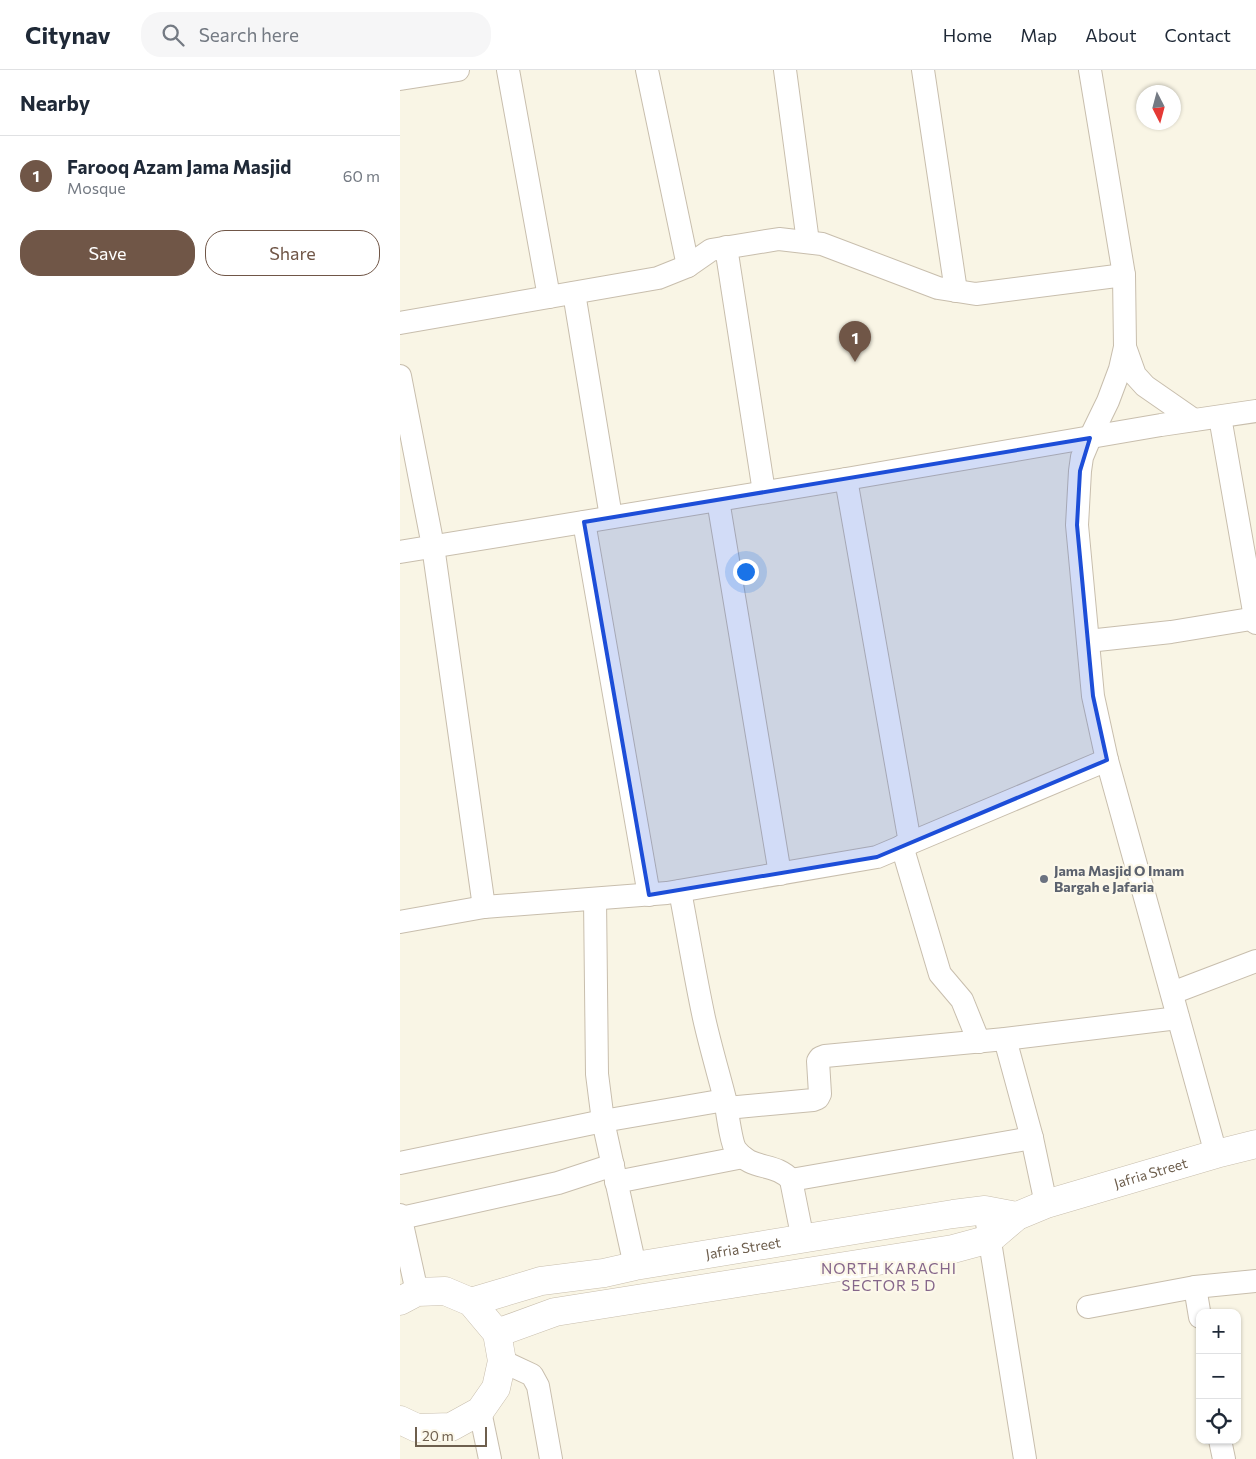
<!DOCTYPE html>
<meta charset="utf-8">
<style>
:root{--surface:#fff;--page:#f6f6f7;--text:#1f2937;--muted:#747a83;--line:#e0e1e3;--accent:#705647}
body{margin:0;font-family:Commissioner,sans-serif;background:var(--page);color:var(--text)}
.controls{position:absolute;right:15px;bottom:15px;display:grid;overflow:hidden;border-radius:10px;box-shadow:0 1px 4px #0004}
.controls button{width:45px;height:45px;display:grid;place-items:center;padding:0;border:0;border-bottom:1px solid var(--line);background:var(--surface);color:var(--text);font:25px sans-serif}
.compass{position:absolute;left:736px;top:15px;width:45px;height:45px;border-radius:50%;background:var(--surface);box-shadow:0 1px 4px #0004;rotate:174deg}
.scale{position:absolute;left:15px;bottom:12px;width:72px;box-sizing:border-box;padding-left:5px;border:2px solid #6e5f4e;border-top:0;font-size:14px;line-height:18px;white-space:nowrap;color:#6e5f4e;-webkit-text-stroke:4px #fcf8ea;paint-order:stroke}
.you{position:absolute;left:345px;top:501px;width:18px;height:18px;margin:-12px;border:4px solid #fff;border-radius:50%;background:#1a73e8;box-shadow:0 0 0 8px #1a73e833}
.badge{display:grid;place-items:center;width:32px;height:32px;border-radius:50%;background:var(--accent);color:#fff;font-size:16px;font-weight:700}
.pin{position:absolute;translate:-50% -41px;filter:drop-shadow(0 1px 2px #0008)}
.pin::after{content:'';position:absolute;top:26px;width:18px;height:15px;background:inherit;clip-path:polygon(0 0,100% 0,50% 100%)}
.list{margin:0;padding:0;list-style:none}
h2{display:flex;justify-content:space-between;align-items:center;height:65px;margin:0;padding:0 20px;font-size:21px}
h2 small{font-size:16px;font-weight:400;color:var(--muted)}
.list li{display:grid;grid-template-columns:32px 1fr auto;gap:15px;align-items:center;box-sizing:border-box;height:80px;padding:0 20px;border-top:1px solid var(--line)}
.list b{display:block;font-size:19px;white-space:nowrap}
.list p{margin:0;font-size:16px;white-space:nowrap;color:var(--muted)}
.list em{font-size:16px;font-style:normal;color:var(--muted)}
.actions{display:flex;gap:10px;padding:15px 20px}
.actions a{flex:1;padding:11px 0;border:1px solid var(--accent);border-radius:20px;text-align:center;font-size:18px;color:var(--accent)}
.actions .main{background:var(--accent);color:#fff}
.icon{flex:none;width:28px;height:28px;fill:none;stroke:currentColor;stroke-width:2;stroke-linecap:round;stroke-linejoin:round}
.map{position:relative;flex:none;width:856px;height:1389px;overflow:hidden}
header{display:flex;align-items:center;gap:30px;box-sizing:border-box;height:70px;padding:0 25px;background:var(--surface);border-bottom:1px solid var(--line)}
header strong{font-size:24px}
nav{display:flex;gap:28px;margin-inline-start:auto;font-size:18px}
.search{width:350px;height:45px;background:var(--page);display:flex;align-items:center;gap:12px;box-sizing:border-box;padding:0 18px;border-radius:20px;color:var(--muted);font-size:19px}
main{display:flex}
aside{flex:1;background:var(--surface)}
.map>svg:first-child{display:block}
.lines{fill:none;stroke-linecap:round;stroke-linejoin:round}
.minor-casing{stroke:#c8bead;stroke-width:24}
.tertiary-casing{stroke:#c8bead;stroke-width:29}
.minor{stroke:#fff;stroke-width:22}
.tertiary{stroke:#fff;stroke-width:28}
.marked{fill:#1d4ed8;fill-opacity:0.2;stroke:#1d4ed8;stroke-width:4;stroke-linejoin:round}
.worship-dot{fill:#6b7280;stroke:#fcf8ea;stroke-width:2}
.labels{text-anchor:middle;stroke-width:4.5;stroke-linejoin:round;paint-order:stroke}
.worship-label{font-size:14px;font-weight:bold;fill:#5b616d;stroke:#fcf8ea;text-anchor:start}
.street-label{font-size:14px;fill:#6e5f4e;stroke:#fcf8ea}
.neighbourhood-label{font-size:15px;letter-spacing:1px;fill:#85668a;stroke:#fcf8ea}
</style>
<header>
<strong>Citynav</strong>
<div class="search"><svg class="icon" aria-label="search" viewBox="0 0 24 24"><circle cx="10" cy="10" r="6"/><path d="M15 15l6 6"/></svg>Search here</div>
<nav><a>Home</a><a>Map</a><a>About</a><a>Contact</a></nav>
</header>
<main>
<aside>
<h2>Nearby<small></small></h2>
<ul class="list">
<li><span class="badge">1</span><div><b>Farooq Azam Jama Masjid</b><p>Mosque</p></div><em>60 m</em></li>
</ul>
<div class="actions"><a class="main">Save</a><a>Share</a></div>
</aside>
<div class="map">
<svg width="856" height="1389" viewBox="0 0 856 1389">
<rect width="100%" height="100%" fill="#f9f5e5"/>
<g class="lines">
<defs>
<g id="minor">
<polyline points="108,0 149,227"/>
<polyline points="247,0 288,196"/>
<polyline points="385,0 408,172"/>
<polyline points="523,0 556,221"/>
<polyline points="690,0 724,205 725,277 720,299 708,331 690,368 682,387 680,401 677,455 693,626 707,690 816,1084"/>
<polyline points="0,9 58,0"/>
<polyline points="326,177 364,422"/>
<polyline points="174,223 211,447"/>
<polyline points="0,253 258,208 288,196 311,180 379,169 422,174 538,218 576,224 724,205"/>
<polyline points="725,277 735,305 745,316 794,350"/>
<polyline points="0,306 33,476 84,837"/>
<polyline points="820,347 856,553"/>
<polyline points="446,409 510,773"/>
<polyline points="318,430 380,804"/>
<polyline points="184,452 249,825"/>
<polyline points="0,482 446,409 761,355 856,341"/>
<polyline points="688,571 771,562 856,548"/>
<polyline points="502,776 540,904 562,930 579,972"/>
<path d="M 280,821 C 288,863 295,906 304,948 C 310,975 318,1002 325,1029 C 327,1040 331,1073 336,1080 C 351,1101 376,1092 391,1110 L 403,1170"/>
<polyline points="195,829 197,1004 203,1051 235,1196"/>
<polyline points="0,852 84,837 267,823 477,787 707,690"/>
<polyline points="772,923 856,891"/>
<polyline points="605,969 632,1068 646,1134"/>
<polyline points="327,1038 413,1030 418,1028 420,1024 418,991 420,988 425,986 605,969 778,948"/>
<polyline points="0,1093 203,1051 325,1030"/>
<polyline points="391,1110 632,1068"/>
<polyline points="216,1112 343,1087"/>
<polyline points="0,1145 17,1222"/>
<polyline points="1,1148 158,1113 213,1095"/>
<polyline points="587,1153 625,1389"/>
<polyline points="795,1217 800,1247"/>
<polyline points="688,1237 795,1217 856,1211"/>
<polyline points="102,1291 132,1305 138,1316 151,1389"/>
<polyline points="80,1341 90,1389"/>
<polyline points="820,1370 824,1389"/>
</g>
<g id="tertiary">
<polyline points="0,1231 17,1222 45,1221 71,1232 97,1263 102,1291 96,1318 80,1341 51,1357 17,1358 0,1350"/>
<path id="s1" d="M 71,1232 L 141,1211 L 204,1203 L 235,1196 L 553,1144 L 585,1140 L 617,1146"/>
<path id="s2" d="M 97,1263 L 155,1242 L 553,1179 L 590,1169 L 617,1146 L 646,1134 L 816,1084 L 856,1074"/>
</g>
</defs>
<use href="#minor" class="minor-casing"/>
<use href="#tertiary" class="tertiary-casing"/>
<use href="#minor" class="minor"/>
<use href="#tertiary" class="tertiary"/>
</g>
<path class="marked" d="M 690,368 L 680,401 L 677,455 L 693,626 L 707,690 L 477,787 L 249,825 L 184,452 Z"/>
<circle class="worship-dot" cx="644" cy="809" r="5"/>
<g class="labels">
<g class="worship-label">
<text x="654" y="806">Jama Masjid O Imam<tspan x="654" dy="16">Bargah e Jafaria</tspan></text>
</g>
<g class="street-label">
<text dy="5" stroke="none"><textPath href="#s2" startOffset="679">Jafria Street</textPath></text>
<text dy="5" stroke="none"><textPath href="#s1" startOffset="278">Jafria Street</textPath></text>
</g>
<g class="neighbourhood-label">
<text x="489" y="1204">NORTH KARACHI<tspan x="489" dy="17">SECTOR 5 D</tspan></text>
</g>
</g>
</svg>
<div class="controls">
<button>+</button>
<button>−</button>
<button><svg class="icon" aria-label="locate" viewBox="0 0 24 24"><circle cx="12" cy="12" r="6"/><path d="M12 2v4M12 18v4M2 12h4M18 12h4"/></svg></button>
</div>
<svg class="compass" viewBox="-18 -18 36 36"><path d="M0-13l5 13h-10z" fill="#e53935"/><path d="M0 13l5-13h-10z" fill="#747a83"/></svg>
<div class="scale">20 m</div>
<div class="you"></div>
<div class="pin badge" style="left:455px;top:292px">1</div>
</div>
</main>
